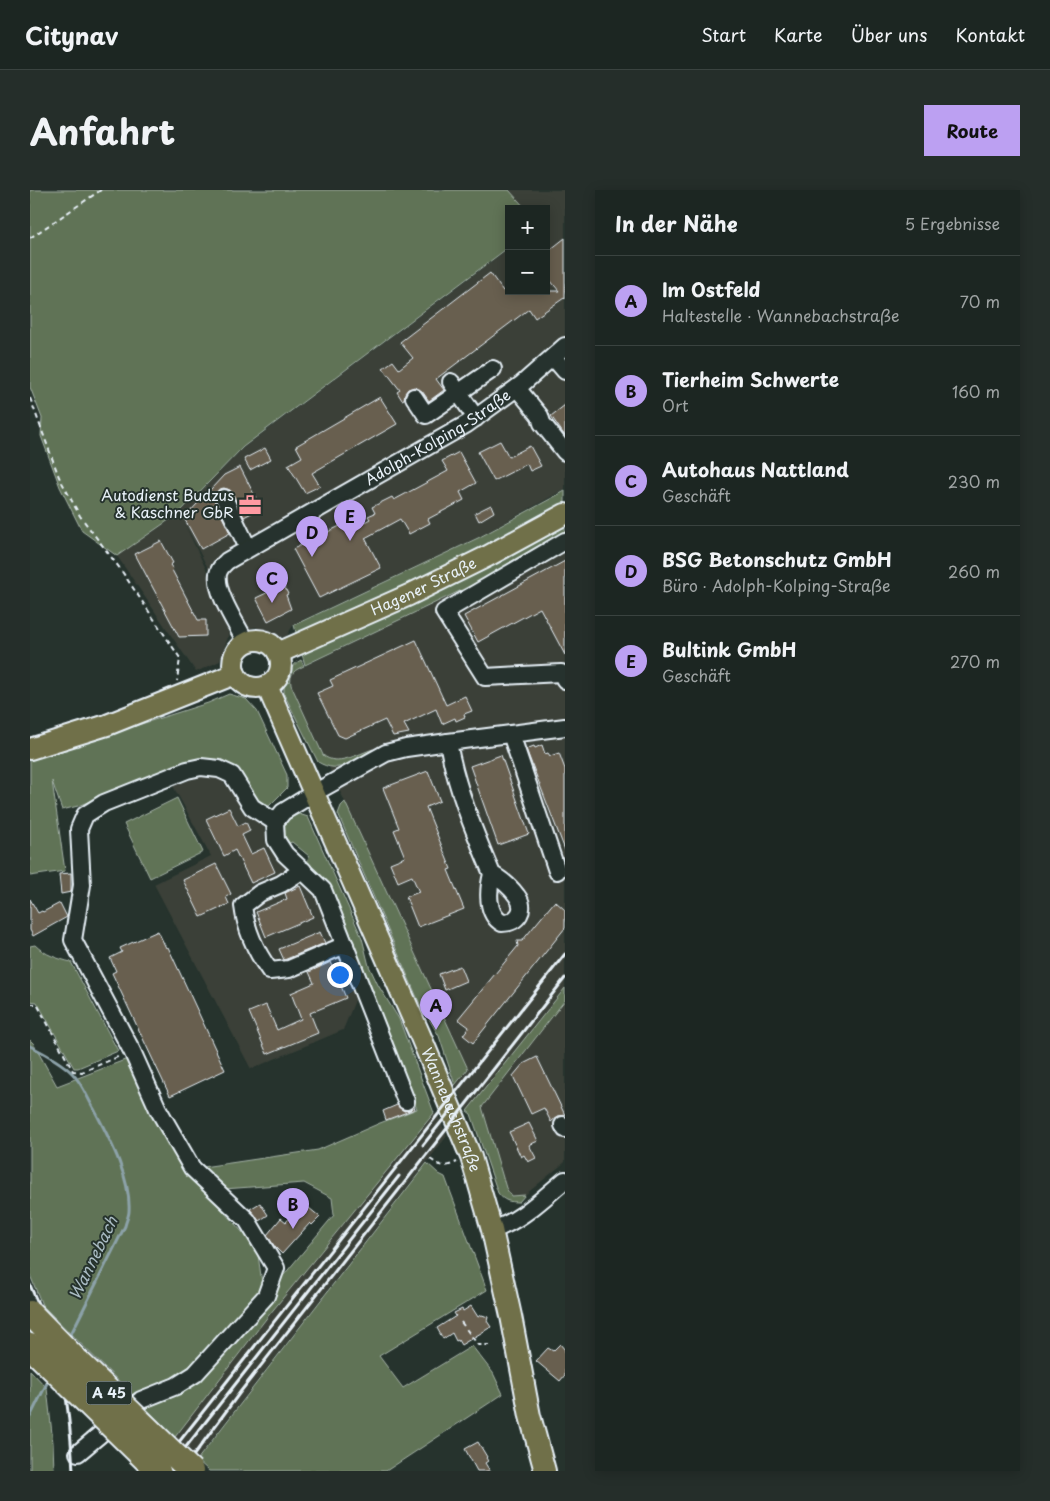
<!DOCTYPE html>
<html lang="de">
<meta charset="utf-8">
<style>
:root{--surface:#1c2622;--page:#252e2a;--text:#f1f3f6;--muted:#a0a5a5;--line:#3a4340;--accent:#bca0f2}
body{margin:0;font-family:"Playpen Sans",sans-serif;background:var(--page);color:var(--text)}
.controls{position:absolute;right:15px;top:15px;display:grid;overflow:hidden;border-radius:0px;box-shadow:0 2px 12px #0003}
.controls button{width:45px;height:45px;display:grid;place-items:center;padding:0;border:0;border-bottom:1px solid var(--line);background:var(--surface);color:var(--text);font:25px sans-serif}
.you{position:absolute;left:309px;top:784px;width:18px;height:18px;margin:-12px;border:4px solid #fff;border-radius:50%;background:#1a73e8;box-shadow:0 0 0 8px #1a73e833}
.badge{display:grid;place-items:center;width:32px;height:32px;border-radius:50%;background:var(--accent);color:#111;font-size:16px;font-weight:700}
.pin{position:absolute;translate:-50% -41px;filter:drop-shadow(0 1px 2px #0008)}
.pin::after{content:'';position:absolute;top:26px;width:18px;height:15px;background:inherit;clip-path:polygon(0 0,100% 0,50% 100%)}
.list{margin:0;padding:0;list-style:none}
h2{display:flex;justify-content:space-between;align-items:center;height:65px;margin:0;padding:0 20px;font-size:21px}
h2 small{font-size:16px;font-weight:400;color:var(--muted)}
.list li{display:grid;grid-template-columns:32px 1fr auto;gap:15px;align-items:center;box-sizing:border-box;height:90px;padding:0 20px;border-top:1px solid var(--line)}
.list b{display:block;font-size:19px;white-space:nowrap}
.list p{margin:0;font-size:16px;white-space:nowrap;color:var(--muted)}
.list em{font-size:16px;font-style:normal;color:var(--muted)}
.map{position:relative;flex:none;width:535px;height:1281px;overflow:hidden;border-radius:0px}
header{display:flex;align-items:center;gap:30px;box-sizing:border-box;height:70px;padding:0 25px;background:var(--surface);border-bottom:1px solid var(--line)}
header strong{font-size:24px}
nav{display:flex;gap:28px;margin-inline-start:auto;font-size:18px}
.intro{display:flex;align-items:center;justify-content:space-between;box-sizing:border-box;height:120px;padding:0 30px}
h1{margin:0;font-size:35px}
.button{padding:12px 22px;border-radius:0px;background:var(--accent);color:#111;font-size:18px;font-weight:700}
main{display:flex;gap:30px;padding:0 30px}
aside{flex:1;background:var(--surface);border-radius:0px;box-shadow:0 2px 12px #0003}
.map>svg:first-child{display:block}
.built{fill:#3a4038}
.green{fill:#607356;stroke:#a4b2a7}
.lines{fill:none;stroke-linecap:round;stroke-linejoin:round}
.stream{stroke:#8ca2a9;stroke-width:3}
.building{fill:#675f50;stroke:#e8f1f8}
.minor-casing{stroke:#e8f1f8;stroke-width:20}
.major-casing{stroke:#e8f1f8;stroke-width:24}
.path{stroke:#e8f1f8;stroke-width:2;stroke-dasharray:5 4;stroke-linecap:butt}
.minor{stroke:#26332d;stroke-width:16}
.major{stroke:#70704a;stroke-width:20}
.rail{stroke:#e8f1f8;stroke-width:3}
.highway-bridge-casing{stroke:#e8f1f8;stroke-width:28;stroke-linecap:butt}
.highway-bridge{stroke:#70704a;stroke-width:24}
.labels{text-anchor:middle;stroke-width:4;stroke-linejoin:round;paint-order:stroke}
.shield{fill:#26332d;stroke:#aeb8bb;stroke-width:1}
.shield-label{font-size:14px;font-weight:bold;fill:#e8f1f8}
.street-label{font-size:15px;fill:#e8f1f8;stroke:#26332d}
.poi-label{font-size:15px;fill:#e8f1f8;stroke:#26332d;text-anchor:end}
.water-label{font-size:16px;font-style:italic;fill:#aabcc4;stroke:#26332d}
</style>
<header>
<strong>Citynav</strong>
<nav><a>Start</a><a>Karte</a><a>Über uns</a><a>Kontakt</a></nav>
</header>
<div class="intro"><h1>Anfahrt</h1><a class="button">Route</a></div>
<main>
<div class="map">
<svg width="535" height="1281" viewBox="0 0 535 1281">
<rect width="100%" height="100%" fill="#26332d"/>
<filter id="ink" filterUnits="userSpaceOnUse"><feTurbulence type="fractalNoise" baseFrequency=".02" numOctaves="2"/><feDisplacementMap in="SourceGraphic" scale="10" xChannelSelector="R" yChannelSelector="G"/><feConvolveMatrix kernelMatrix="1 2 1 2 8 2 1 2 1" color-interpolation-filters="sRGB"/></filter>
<g filter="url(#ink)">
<g class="built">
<polygon points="479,0 535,0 535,299 447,348 264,434 256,447 247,447 231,441 226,437 201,443 179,380 155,335 177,381 199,444 190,471 166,482 87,366 149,324 213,258 479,58 479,101 516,101 516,19 496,19"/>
<polygon points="535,342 535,798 437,921 425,895 438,879 261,495 260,489 264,481 459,387"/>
<polygon points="168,587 190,588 219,623 234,633 236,652 255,673 285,700 328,803 313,840 221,879 124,694 181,666 143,596"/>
<polygon points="535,810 535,972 495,1005 481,1006 476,998 452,917"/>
<polygon points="404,923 409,927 417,946 176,1257 161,1281 117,1281 239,1125"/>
</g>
<g class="green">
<polygon points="0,0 479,0 496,19 479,19 479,57 213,257 149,323 87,366 52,341 30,297 11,246 12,228 0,197"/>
<polygon points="535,301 535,343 459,387 275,475 264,435 448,348"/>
<path d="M 271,470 L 274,476 C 265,480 259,483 261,495 L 293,565 C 306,577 328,564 343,559 L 344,561 C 326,571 309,585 288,572 L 254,504 C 253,491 259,476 271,470 Z"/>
<polygon points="199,504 216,509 227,521 257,585 257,598 239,616 231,616 170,570 148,575 48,616 32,620 22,591 35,681 0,686 0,569 178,513"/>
<polygon points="147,608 173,662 120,688 94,634"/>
<polygon points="315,612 438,879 425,895 409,846 389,812 308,624 311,616"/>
<polygon points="269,624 278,627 332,748 339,776 348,795 369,829 404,923 239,1125 145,1247 12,1115 0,1085 0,850 3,853 27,896 100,868 157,982 227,1058 235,1114 248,1092 304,1025 302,1008 274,993 194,999 173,977 288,960 350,933 387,919 351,831 277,673 279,666 262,652 257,654 254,650 253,633 261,627"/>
<path d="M 5,755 C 15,765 29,769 41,772 L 88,861 L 48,878 L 44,878 L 7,812 L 0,811 L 0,756 Z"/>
<path d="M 535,798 L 535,810 L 452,917 L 476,998 L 481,1006 L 495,1005 L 489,1012 C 479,1012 474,1011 468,1003 L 441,924 L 437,921 Z"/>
<polygon points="397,973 409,984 415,987 457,1100 349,1166 373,1198 442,1156 463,1183 473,1204 356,1281 179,1281 167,1270"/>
<polygon points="0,1180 17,1198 23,1253 24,1281 0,1281"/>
</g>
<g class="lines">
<g class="stream">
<path d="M 0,856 C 14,863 31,872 42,883 C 52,893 57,907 64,919 C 79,948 101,988 99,1021 C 99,1026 96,1031 95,1036 L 38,1150"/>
<polyline points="0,1227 20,1187"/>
</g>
</g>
<g class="building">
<polygon points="535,48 535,109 534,108 505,128 499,119 406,189 414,200 399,211 392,201 384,197 378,199 375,203 374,209 372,210 367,202 370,200 353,178 363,171 369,179 383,168 370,152 460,83 473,101 529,101 516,85 516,63"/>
<polygon points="350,207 367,234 282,283 290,296 275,303 258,275 272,267 266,256"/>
<polygon points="535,215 535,246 521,226"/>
<polygon points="470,251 479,267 500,256 511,276 500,281 497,274 464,291 448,262"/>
<polygon points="235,258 241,269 220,280 214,269"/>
<polygon points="429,262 446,293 430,302 434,310 398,329 400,333 379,344 370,329 335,348 351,378 289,408 263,359 314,334 318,341 340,329 338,326 345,323 342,317 362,307 364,310 418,281 412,271"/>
<polygon points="210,277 231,318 214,327 200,300 194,298 189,299 184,307 185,312 200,343 171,359 154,328 194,285"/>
<polygon points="461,315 464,322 449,331 445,323"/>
<polygon points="131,351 143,373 140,375 143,379 142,380 168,430 176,430 176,446 149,447 105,364"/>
<polygon points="535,371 535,465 510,418 448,452 434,426"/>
<polygon points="254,396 258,404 256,405 261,419 238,431 226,408 247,398 248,400"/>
<polygon points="386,450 416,515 435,506 442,521 434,524 435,527 426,531 425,528 412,534 406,519 374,534 379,543 363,546 355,530 315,548 308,545 287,503 303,496 300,490"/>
<polygon points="512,555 515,564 518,563 520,566 529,563 535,579 535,660 496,559 504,556 505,558"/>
<polygon points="471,565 499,644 468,655 440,576"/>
<polygon points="398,581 410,611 396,617 421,679 418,680 434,719 388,737 376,707 389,702 382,686 368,692 360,673 375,667 364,640 369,638 353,598"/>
<polygon points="199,618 208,636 216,632 220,641 212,645 221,664 234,658 245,682 221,693 205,660 194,666 176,629"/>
<polygon points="186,674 201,704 196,707 199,714 171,727 153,690"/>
<polygon points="41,683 41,702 31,704 29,684"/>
<polygon points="270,696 283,727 236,747 226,722 257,709 255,703"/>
<polygon points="0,709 8,723 12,721 13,722 30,713 37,727 3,746 0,740"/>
<polygon points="525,711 535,720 535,738 443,853 433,845 439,837 428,829 488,756 487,751 492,751"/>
<polygon points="128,741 136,758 138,757 195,880 140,906 82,783 86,781 80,768 92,762 90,758"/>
<polygon points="290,742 295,753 254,770 249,759"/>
<polygon points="301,772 316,808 280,823 288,843 237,864 219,822 236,815 247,840 271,829 261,803 284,793 279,782"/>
<polygon points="430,776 436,791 415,800 409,784"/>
<polygon points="507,867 535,925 528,926 521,932 514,918 501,924 483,886 493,874"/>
<polygon points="367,915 374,921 380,920 384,916 385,919 356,930 353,921"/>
<polygon points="499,933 508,951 499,955 506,968 498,972 494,965 491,967 479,942"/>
<polygon points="230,1013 238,1025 229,1031 220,1019"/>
<polygon points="273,1013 290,1027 282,1035 280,1033 252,1064 245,1057 237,1045 251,1028 256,1032"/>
<polygon points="441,1116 448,1127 452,1125 458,1127 457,1131 461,1137 431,1155 428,1150 426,1151 422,1143 413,1149 407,1138 426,1126 424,1123 432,1119 433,1121"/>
<polygon points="530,1154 535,1160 535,1185 530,1191 506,1171 518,1158 523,1161"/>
<polygon points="448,1252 457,1267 456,1268 458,1271 455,1273 460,1281 447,1281 435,1259"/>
</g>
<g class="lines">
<defs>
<g id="minor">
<polyline points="523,167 535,181"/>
<polyline points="421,192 446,228"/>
<polyline points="487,198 510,226 512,233 535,262"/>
<polyline points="384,207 396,225 463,179"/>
<polyline points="194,308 218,358"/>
<polyline points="535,351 414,422 455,487 531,483 535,490"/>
<path id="s1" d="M 216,453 C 208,436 185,403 188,384 C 189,378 193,375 197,371 L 437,234 L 492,194 L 535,156"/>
<polyline points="481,544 527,681"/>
<path d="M 273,680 L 251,694 L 230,703 L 213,716 C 216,740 226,762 240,781 L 259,779 L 315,755"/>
<path d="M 462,684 C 458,700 456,724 472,733 C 488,733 497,719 487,706 C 480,696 472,690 462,684 C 444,641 426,598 418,552 L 535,537"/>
<polyline points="376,911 293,700 255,664 246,650 245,632 253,622 284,603 356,563 376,558 418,552"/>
<polyline points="533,935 535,939"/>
<path d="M 462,1040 C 491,1031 512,1009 535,990"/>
<polyline points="48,1263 111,1210 146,1196 165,1184 236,1106 246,1078 217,1030 162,978 128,919 102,861 43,750 52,695 49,639 55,625 74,613 157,580 171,577 189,579 202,585 222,617 245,632"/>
</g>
<g id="major">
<circle cx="227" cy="474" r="24"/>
<path id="s2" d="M 248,463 L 379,405 L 458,366 L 535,324"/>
<path id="s3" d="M 237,496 L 390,845 L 441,967 L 462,1040 L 481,1126 L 500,1226 L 515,1281"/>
<polyline points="0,559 77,535 205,484"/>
</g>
</defs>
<use href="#minor" class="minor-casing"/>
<use href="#major" class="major-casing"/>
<g class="path">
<polyline points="0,48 71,0"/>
<polyline points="0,208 29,287 50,326 91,380 150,468 147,491"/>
<polyline points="0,814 7,814 43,881 52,882 90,866"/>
<path d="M 400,969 C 412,977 414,978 427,972"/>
<polyline points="431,1132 448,1155 459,1155"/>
</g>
<use href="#minor" class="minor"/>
<use href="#major" class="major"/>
<g class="rail">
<polyline points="393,955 424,916"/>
<path d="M 0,1095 C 11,1121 23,1147 30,1174 C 38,1209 41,1245 43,1281"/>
<polyline points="126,1281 535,764"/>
<polyline points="137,1281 369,986"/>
<polyline points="152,1281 211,1201 535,788"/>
</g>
<defs>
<g id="highway-bridge">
<polyline points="0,1123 43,1167 161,1281"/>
<polyline points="0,1156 128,1281"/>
</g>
</defs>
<use href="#highway-bridge" class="highway-bridge-casing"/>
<use href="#highway-bridge" class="highway-bridge"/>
</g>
</g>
<defs>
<symbol id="office-bare" viewBox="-9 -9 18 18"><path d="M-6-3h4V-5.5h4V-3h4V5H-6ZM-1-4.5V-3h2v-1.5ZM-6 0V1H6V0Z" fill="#ff9aa2" stroke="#26332d" stroke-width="2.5" paint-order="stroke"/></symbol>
</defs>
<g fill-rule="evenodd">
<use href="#office-bare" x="204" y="299" width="32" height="32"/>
</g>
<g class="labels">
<rect class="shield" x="56.5" y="1191.5" width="45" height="23" rx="4"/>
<g class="shield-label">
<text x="79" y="1208">A 45</text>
</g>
<g class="street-label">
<text dy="5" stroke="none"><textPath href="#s1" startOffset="336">Adolph-Kolping-Straße</textPath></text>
<text dy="5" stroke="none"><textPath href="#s2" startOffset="160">Hagener Straße</textPath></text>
<text dy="5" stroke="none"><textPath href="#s3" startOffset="462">Wannebachstraße</textPath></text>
</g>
<g class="poi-label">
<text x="204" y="311">Autodienst Budzus<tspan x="204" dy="17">&amp; Kaschner GbR</tspan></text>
</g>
<g class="water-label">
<text transform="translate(63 1068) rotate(-64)" y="6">Wannebach</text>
</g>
</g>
</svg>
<div class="controls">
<button>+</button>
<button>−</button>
</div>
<div class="you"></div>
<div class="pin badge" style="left:406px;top:840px">A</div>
<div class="pin badge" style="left:263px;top:1039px">B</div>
<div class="pin badge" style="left:242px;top:413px">C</div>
<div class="pin badge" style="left:282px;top:367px">D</div>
<div class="pin badge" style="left:320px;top:351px">E</div>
</div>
<aside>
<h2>In der Nähe<small>5 Ergebnisse</small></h2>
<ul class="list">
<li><span class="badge">A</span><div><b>Im Ostfeld</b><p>Haltestelle · Wannebachstraße</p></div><em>70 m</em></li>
<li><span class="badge">B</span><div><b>Tierheim Schwerte</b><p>Ort</p></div><em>160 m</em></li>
<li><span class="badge">C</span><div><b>Autohaus Nattland</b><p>Geschäft</p></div><em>230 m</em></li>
<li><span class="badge">D</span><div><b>BSG Betonschutz GmbH</b><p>Büro · Adolph-Kolping-Straße</p></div><em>260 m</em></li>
<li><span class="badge">E</span><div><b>Bultink GmbH</b><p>Geschäft</p></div><em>270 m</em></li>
</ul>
</aside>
</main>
